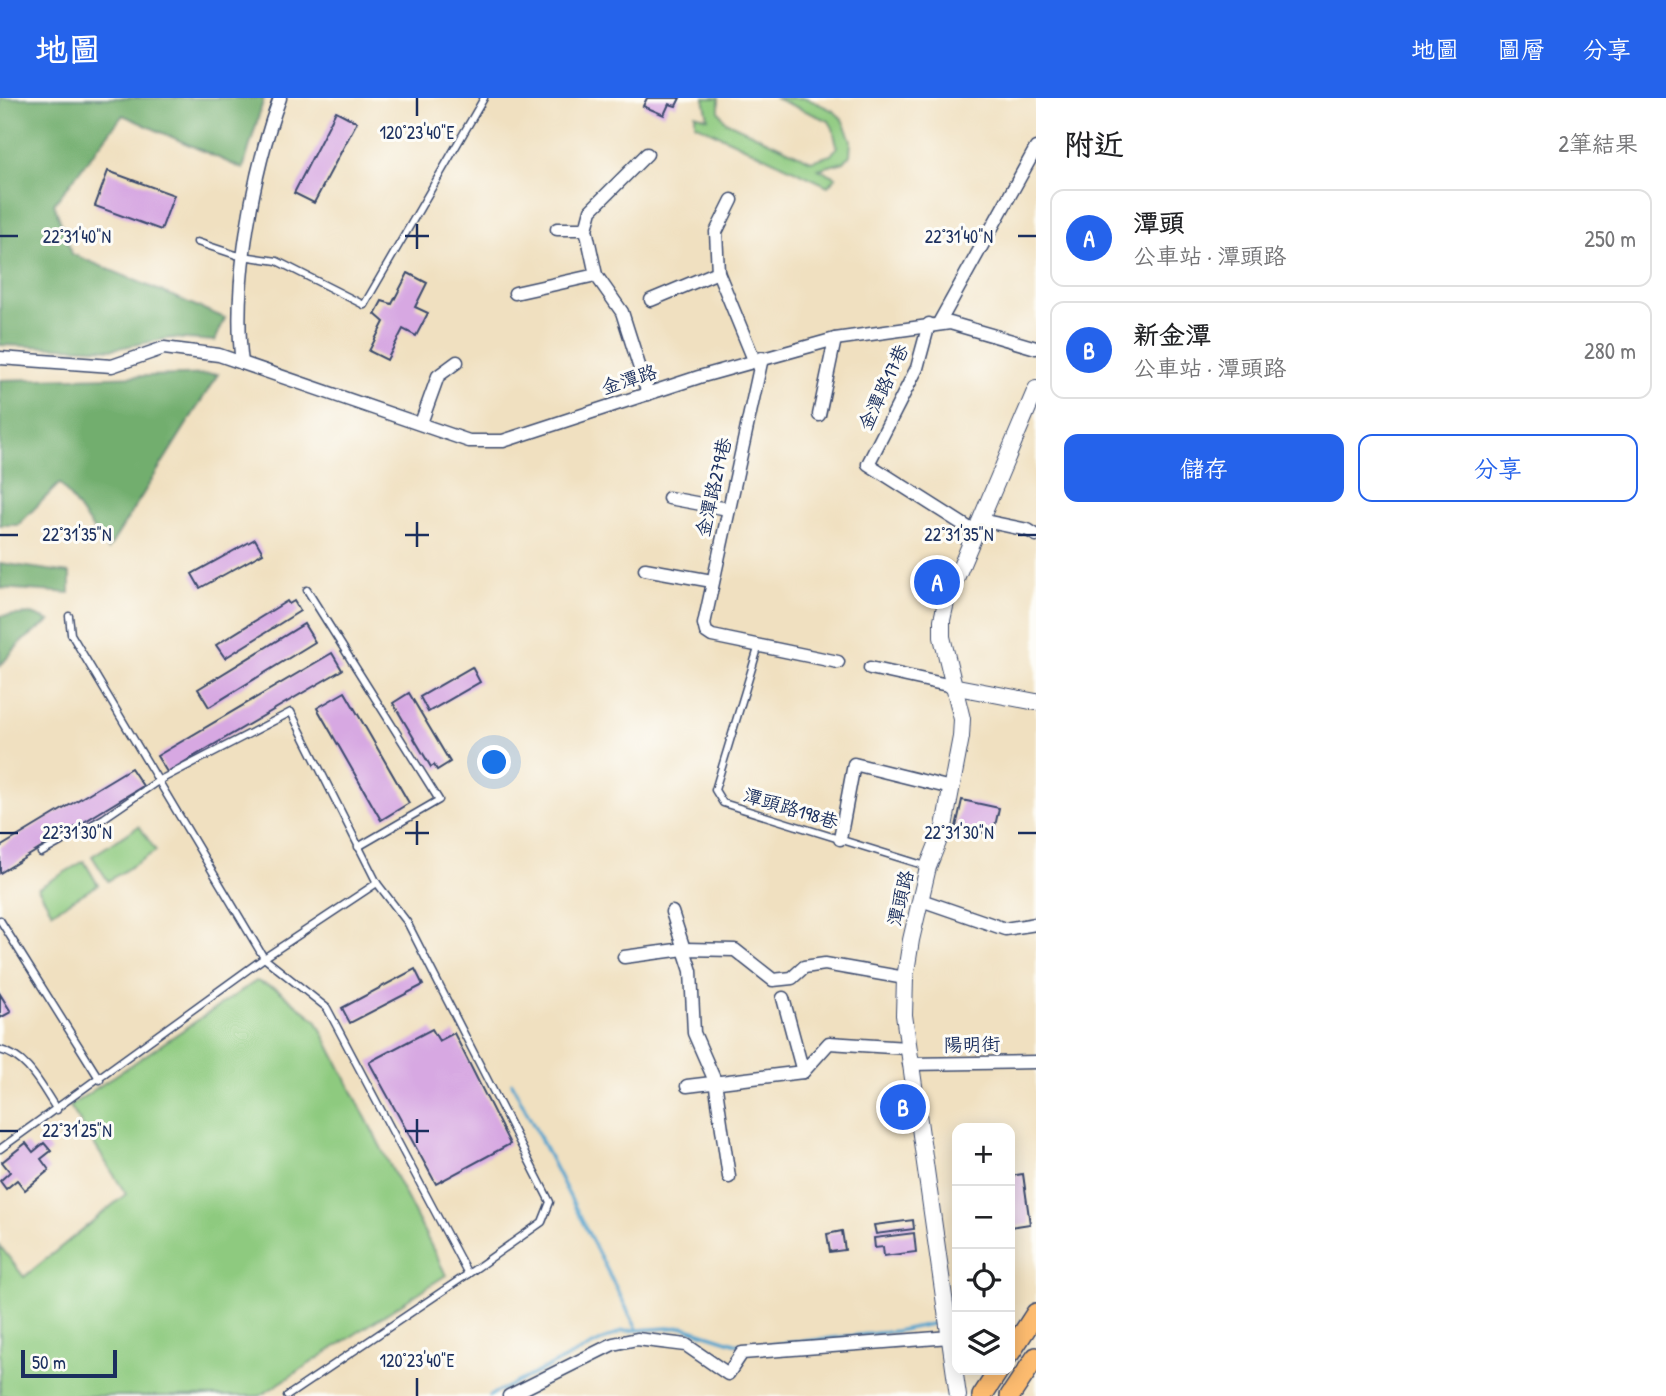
<!DOCTYPE html>
<html lang="zh-TW">
<meta charset="utf-8">
<style>
:root{--surface:#fff;--page:#f6f6f6;--text:#202124;--muted:#757577;--line:#e0e0e0;--accent:#2563eb}
body{margin:0;font-family:"Patrick Hand","LXGW WenKai TC",sans-serif;background:var(--page);color:var(--text)}
.controls{position:absolute;right:21px;bottom:21px;display:grid;overflow:hidden;border-radius:14px;box-shadow:0 4px 18px #0003}
.controls button{width:63px;height:63px;display:grid;place-items:center;padding:0;border:0;border-bottom:2px solid var(--line);background:var(--surface);color:var(--text);font:35px sans-serif}
.scale{position:absolute;left:21px;bottom:18px;width:96px;box-sizing:border-box;padding-left:7px;border:4px solid #1b2f5e;border-top:0;font-size:19px;line-height:24px;white-space:nowrap;color:#1b2f5e;-webkit-text-stroke:5px #fdfcf7;paint-order:stroke}
.you{position:absolute;left:495px;top:665px;width:24px;height:24px;margin:-18px;border:5px solid #fff;border-radius:50%;background:#1a73e8;box-shadow:0 0 0 10px #1a73e833}
.badge{display:grid;place-items:center;width:46px;height:46px;border-radius:50%;background:var(--accent);color:#fff;font-size:23px;font-weight:700}
.pin{position:absolute;translate:-50% -50%;border:4px solid #fff;box-shadow:0 2px 7px #0006}
.list{margin:0;padding:0;list-style:none}
h2{display:flex;justify-content:space-between;align-items:center;height:91px;margin:0;padding:0 28px;font-size:30px}
h2 small{font-size:23px;font-weight:400;color:var(--muted)}
.list li{display:grid;grid-template-columns:46px 1fr auto;gap:21px;align-items:center;box-sizing:border-box;height:98px;margin:0 14px 14px;padding:0 14px;border:2px solid var(--line);border-radius:14px}
.list b{display:block;font-size:26px;white-space:nowrap}
.list p{margin:0;font-size:23px;white-space:nowrap;color:var(--muted)}
.list em{font-size:23px;font-style:normal;color:var(--muted)}
.actions{display:flex;gap:14px;padding:21px 28px}
.actions a{flex:1;padding:16px 0;border:2px solid var(--accent);border-radius:14px;text-align:center;font-size:24px;color:var(--accent)}
.actions .main{background:var(--accent);color:#fff}
.icon{flex:none;width:38px;height:38px;fill:none;stroke:currentColor;stroke-width:2;stroke-linecap:round;stroke-linejoin:round}
.map{position:relative;flex:none;width:1036px;height:1298px;overflow:hidden}
header{display:flex;align-items:center;gap:42px;box-sizing:border-box;height:98px;padding:0 35px;background:var(--accent);color:#fff}
header strong{font-size:33px}
nav{display:flex;gap:38px;margin-inline-start:auto;font-size:24px}
main{display:flex}
aside{flex:1;background:var(--surface)}
.map>svg:first-child{display:block}
.green{fill:#8eca7f;stroke:#547c6e;stroke-width:2}
.forest{fill:#72ae6e;stroke:#466e66;stroke-width:2}
.lines{fill:none;stroke-linecap:round;stroke-linejoin:round}
.stream{stroke:#53a3cd;stroke-width:3.5}
.building{fill:#d7a8e2}
.service-casing{stroke:#3b4a6d;stroke-width:9}
.minor-casing{stroke:#3b4a6d;stroke-width:15}
.tertiary-casing{stroke:#3b4a6d;stroke-width:18}
.primary-casing{stroke:#3b4a6d;stroke-width:22}
.service{stroke:#fff;stroke-width:6}
.minor{stroke:#fff;stroke-width:12}
.tertiary{stroke:#fff;stroke-width:16}
.primary{stroke:#fdbc70;stroke-width:19}
.ticks{fill:none;stroke:#1b2f5e;stroke-width:2.5}
.labels{text-anchor:middle;stroke-width:6;stroke-linejoin:round;paint-order:stroke}
.street-label{font-size:19px;fill:#1b2f5e;stroke:#fdfcf7}
.ticks-label{font-size:18px;text-anchor:middle;fill:#1b2f5e;stroke:#fdfcf7;stroke-width:6;stroke-linejoin:round;paint-order:stroke}
</style>
<header>
<strong>地圖</strong>
<nav><a>地圖</a><a>圖層</a><a>分享</a></nav>
</header>
<main>
<div class="map">
<svg width="1036" height="1298" viewBox="0 0 1036 1298">
<rect width="100%" height="100%" fill="#fdfcf7"/>
<filter id="ink" filterUnits="userSpaceOnUse"><feTurbulence type="fractalNoise" baseFrequency=".0143" numOctaves="2"/><feDisplacementMap in="SourceGraphic" scale="14" xChannelSelector="R" yChannelSelector="G"/><feConvolveMatrix kernelMatrix="1 2 1 2 8 2 1 2 1" color-interpolation-filters="sRGB"/></filter>
<filter id="wash" filterUnits="userSpaceOnUse"><feTurbulence type="fractalNoise" baseFrequency=".00686" numOctaves="4" result="noise"/><feDisplacementMap in="SourceGraphic" scale="28" xChannelSelector="R" yChannelSelector="G"/><feGaussianBlur stdDeviation="1.57" result="paint"/><feColorMatrix in="noise" values="0 0 0 0 0 0 0 0 0 0 0 0 0 0 0 0 0 1.4 0 .05"/><feComposite in="paint" operator="in"/></filter>
<g filter="url(#wash)">
<rect width="100%" height="100%" fill="#f0e0c0"/>
<g class="green">
<polygon points="704,0 719,0 719,13 725,23 811,63 831,57 837,49 833,30 829,23 775,0 806,0 834,13 842,21 851,42 850,57 844,64 818,71 836,79 828,88 695,26 695,16 708,20"/>
<polygon points="139,728 156,753 108,783 92,758"/>
<polygon points="84,763 98,787 52,814 38,790"/>
<polygon points="256,883 277,891 316,922 446,1177 260,1298 0,1298 0,1148 24,1179 126,1096 70,1008"/>
</g>
<g class="forest">
<polygon points="0,0 264,0 243,71 123,17 54,106 72,156 225,220 215,243 171,240 113,251 0,247"/>
<polygon points="218,276 108,452 60,385 18,427 0,427 0,282"/>
<polygon points="0,465 70,475 70,495 0,490"/>
<polygon points="32,516 50,523 21,544 0,568 0,518"/>
</g>
<g class="lines">
<g class="stream">
<polyline points="512,985 637,1231"/>
<polyline points="761,1248 896,1233 936,1225"/>
<polyline points="489,1298 622,1233 684,1229 747,1249"/>
</g>
</g>
<g id="blocks">
<g class="building">
<polygon points="647,0 680,0 676,8 669,6 664,17 643,8"/>
<polygon points="336,13 357,24 314,105 294,95"/>
<polygon points="108,73 174,97 161,132 95,108"/>
<polygon points="408,175 427,185 415,209 428,215 416,238 403,231 387,262 369,253 384,224 375,216 382,203 392,206"/>
<polygon points="255,441 263,455 200,490 192,476"/>
<polygon points="287,503 289,506 294,503 300,513 225,560 216,547"/>
<polygon points="304,526 315,544 209,609 198,591"/>
<polygon points="332,555 342,572 167,674 157,658"/>
<polygon points="472,569 480,584 428,614 420,599"/>
<polygon points="345,594 409,705 381,722 317,610"/>
<polygon points="409,595 450,664 437,672 434,667 431,669 393,605"/>
<polygon points="131,670 143,688 0,775 0,749"/>
<polygon points="962,702 999,710 993,737 956,729"/>
<polygon points="415,871 423,887 350,925 342,910"/>
<polygon points="0,896 11,914 0,920"/>
<polygon points="432,931 439,943 454,935 510,1046 436,1086 369,964"/>
<polygon points="26,1045 33,1054 44,1045 51,1053 41,1061 49,1072 25,1092 17,1082 6,1091 0,1083 10,1074 2,1064"/>
<polygon points="1023,1076 1030,1126 1010,1129 1010,1078"/>
<polygon points="913,1122 914,1131 876,1136 874,1127"/>
<polygon points="842,1133 845,1152 830,1154 827,1136"/>
<polygon points="914,1135 916,1154 884,1158 883,1149 875,1150 874,1140"/>
</g>
</g>
</g>
<g filter="url(#ink)">
<use href="#blocks" fill-opacity="0" stroke="#3b4a6d" stroke-width="2"/>
<g class="lines">
<defs>
<g id="service">
<polyline points="197,144 236,157 277,163 364,207 484,0"/>
<polyline points="307,492 439,702 358,749"/>
<polyline points="69,518 71,536 264,860 327,910 468,1176 287,1298"/>
<polyline points="759,547 715,692 723,705 926,768"/>
<polyline points="377,785 407,824 550,1104 542,1124 468,1176"/>
<polyline points="0,822 100,982"/>
<path d="M 0,952 C 28,958 42,990 57,1012"/>
<polyline points="0,1051 264,860 377,785 291,614 158,683 104,720 41,755"/>
</g>
<g id="minor">
<polyline points="647,56 591,112 586,131 596,177 622,214 648,296"/>
<polyline points="732,102 716,134 718,174 754,262"/>
<polyline points="557,131 586,131"/>
<polyline points="515,195 596,177"/>
<polyline points="651,202 718,174"/>
<polyline points="939,225 1036,50"/>
<polyline points="929,226 917,270 868,366 975,434"/>
<polyline points="0,260 112,268 164,250 219,257 469,343 503,343 699,279 835,241 950,225 1036,250"/>
<polyline points="762,260 704,526 706,534 712,538 838,564"/>
<path d="M 242,265 C 232,188 253,72 280,0"/>
<polyline points="819,317 835,241"/>
<polyline points="421,325 438,278 457,264"/>
<polyline points="669,400 728,411"/>
<polyline points="980,422 1028,432 1036,437"/>
<polyline points="645,471 712,483"/>
<polyline points="870,570 952,588"/>
<polyline points="840,741 854,666 951,690"/>
<polyline points="921,802 1005,831 1036,826"/>
<polyline points="672,814 691,873 694,935 715,983 729,1079"/>
<polyline points="624,859 684,851 735,852 773,882 792,880 804,869 825,866 905,880"/>
<polyline points="783,900 803,974"/>
<polyline points="909,966 1036,964"/>
<polyline points="687,988 803,974 829,945 907,950"/>
<polyline points="509,1298 613,1246 637,1241 686,1247 728,1276 742,1255 950,1239"/>
</g>
<g id="tertiary">
<polyline points="952,588 1036,604"/>
<polyline points="958,1298 904,917 905,880 911,842 928,769 944,729 961,639 962,621 942,539 942,522 946,504 1036,291"/>
</g>
<g id="primary">
<polyline points="1010,1255 1036,1215"/>
<polyline points="982,1298 999,1272"/>
<polyline points="1010,1298 1036,1259"/>
</g>
</defs>
<use href="#service" class="service-casing"/>
<use href="#minor" class="minor-casing"/>
<use href="#tertiary" class="tertiary-casing"/>
<use href="#primary" class="primary-casing"/>
<use href="#service" class="service"/>
<use href="#minor" class="minor"/>
<use href="#tertiary" class="tertiary"/>
<use href="#primary" class="primary"/>
</g>
</g>
<path class="ticks" d="M 417,0 L 417,18M 417,126 L 417,151M 0,138 L 18,138M 405,138 L 429,138M 1018,138 L 1036,138M 417,424 L 417,449M 0,437 L 18,437M 405,437 L 429,437M 1018,437 L 1036,437M 417,723 L 417,747M 0,735 L 18,735M 405,735 L 429,735M 1018,735 L 1036,735M 417,1021 L 417,1045M 0,1033 L 18,1033M 405,1033 L 429,1033M 417,1280 L 417,1298"/>
<g class="labels">
<g class="street-label">
<text transform="translate(629 281) rotate(-18)" y="7">金潭路</text>
<text transform="translate(883 289) rotate(-65)" y="7">金潭路17巷</text>
<text transform="translate(713 389) rotate(-77)" y="7">金潭路279巷</text>
<text transform="translate(791 710) rotate(17)" y="7">潭頭路198巷</text>
<text transform="translate(900 800) rotate(-76)" y="7">潭頭路</text>
<text transform="translate(972 946) rotate(-1)" y="7">陽明街</text>
</g>
</g>
<g class="ticks-label">
<text x="417" y="41">120°23'40"E</text>
<text x="77" y="145">22°31'40"N</text>
<text x="959" y="145">22°31'40"N</text>
<text x="77" y="443">22°31'35"N</text>
<text x="959" y="443">22°31'35"N</text>
<text x="77" y="741">22°31'30"N</text>
<text x="959" y="741">22°31'30"N</text>
<text x="77" y="1039">22°31'25"N</text>
<text x="417" y="1269">120°23'40"E</text>
</g>
</svg>
<div class="controls">
<button>+</button>
<button>−</button>
<button><svg class="icon" aria-label="locate" viewBox="0 0 24 24"><circle cx="12" cy="12" r="6"/><path d="M12 2v4M12 18v4M2 12h4M18 12h4"/></svg></button>
<button><svg class="icon" aria-label="layers" viewBox="0 0 24 24"><path d="M12 4l9 5-9 5-9-5zM3 14l9 5 9-5"/></svg></button>
</div>
<div class="scale">50 m</div>
<div class="you"></div>
<div class="pin badge" style="left:937px;top:484px">A</div>
<div class="pin badge" style="left:903px;top:1009px">B</div>
</div>
<aside>
<h2>附近<small>2筆結果</small></h2>
<ul class="list">
<li><span class="badge">A</span><div><b>潭頭</b><p>公車站 · 潭頭路</p></div><em>250 m</em></li>
<li><span class="badge">B</span><div><b>新金潭</b><p>公車站 · 潭頭路</p></div><em>280 m</em></li>
</ul>
<div class="actions"><a class="main">儲存</a><a>分享</a></div>
</aside>
</main>
